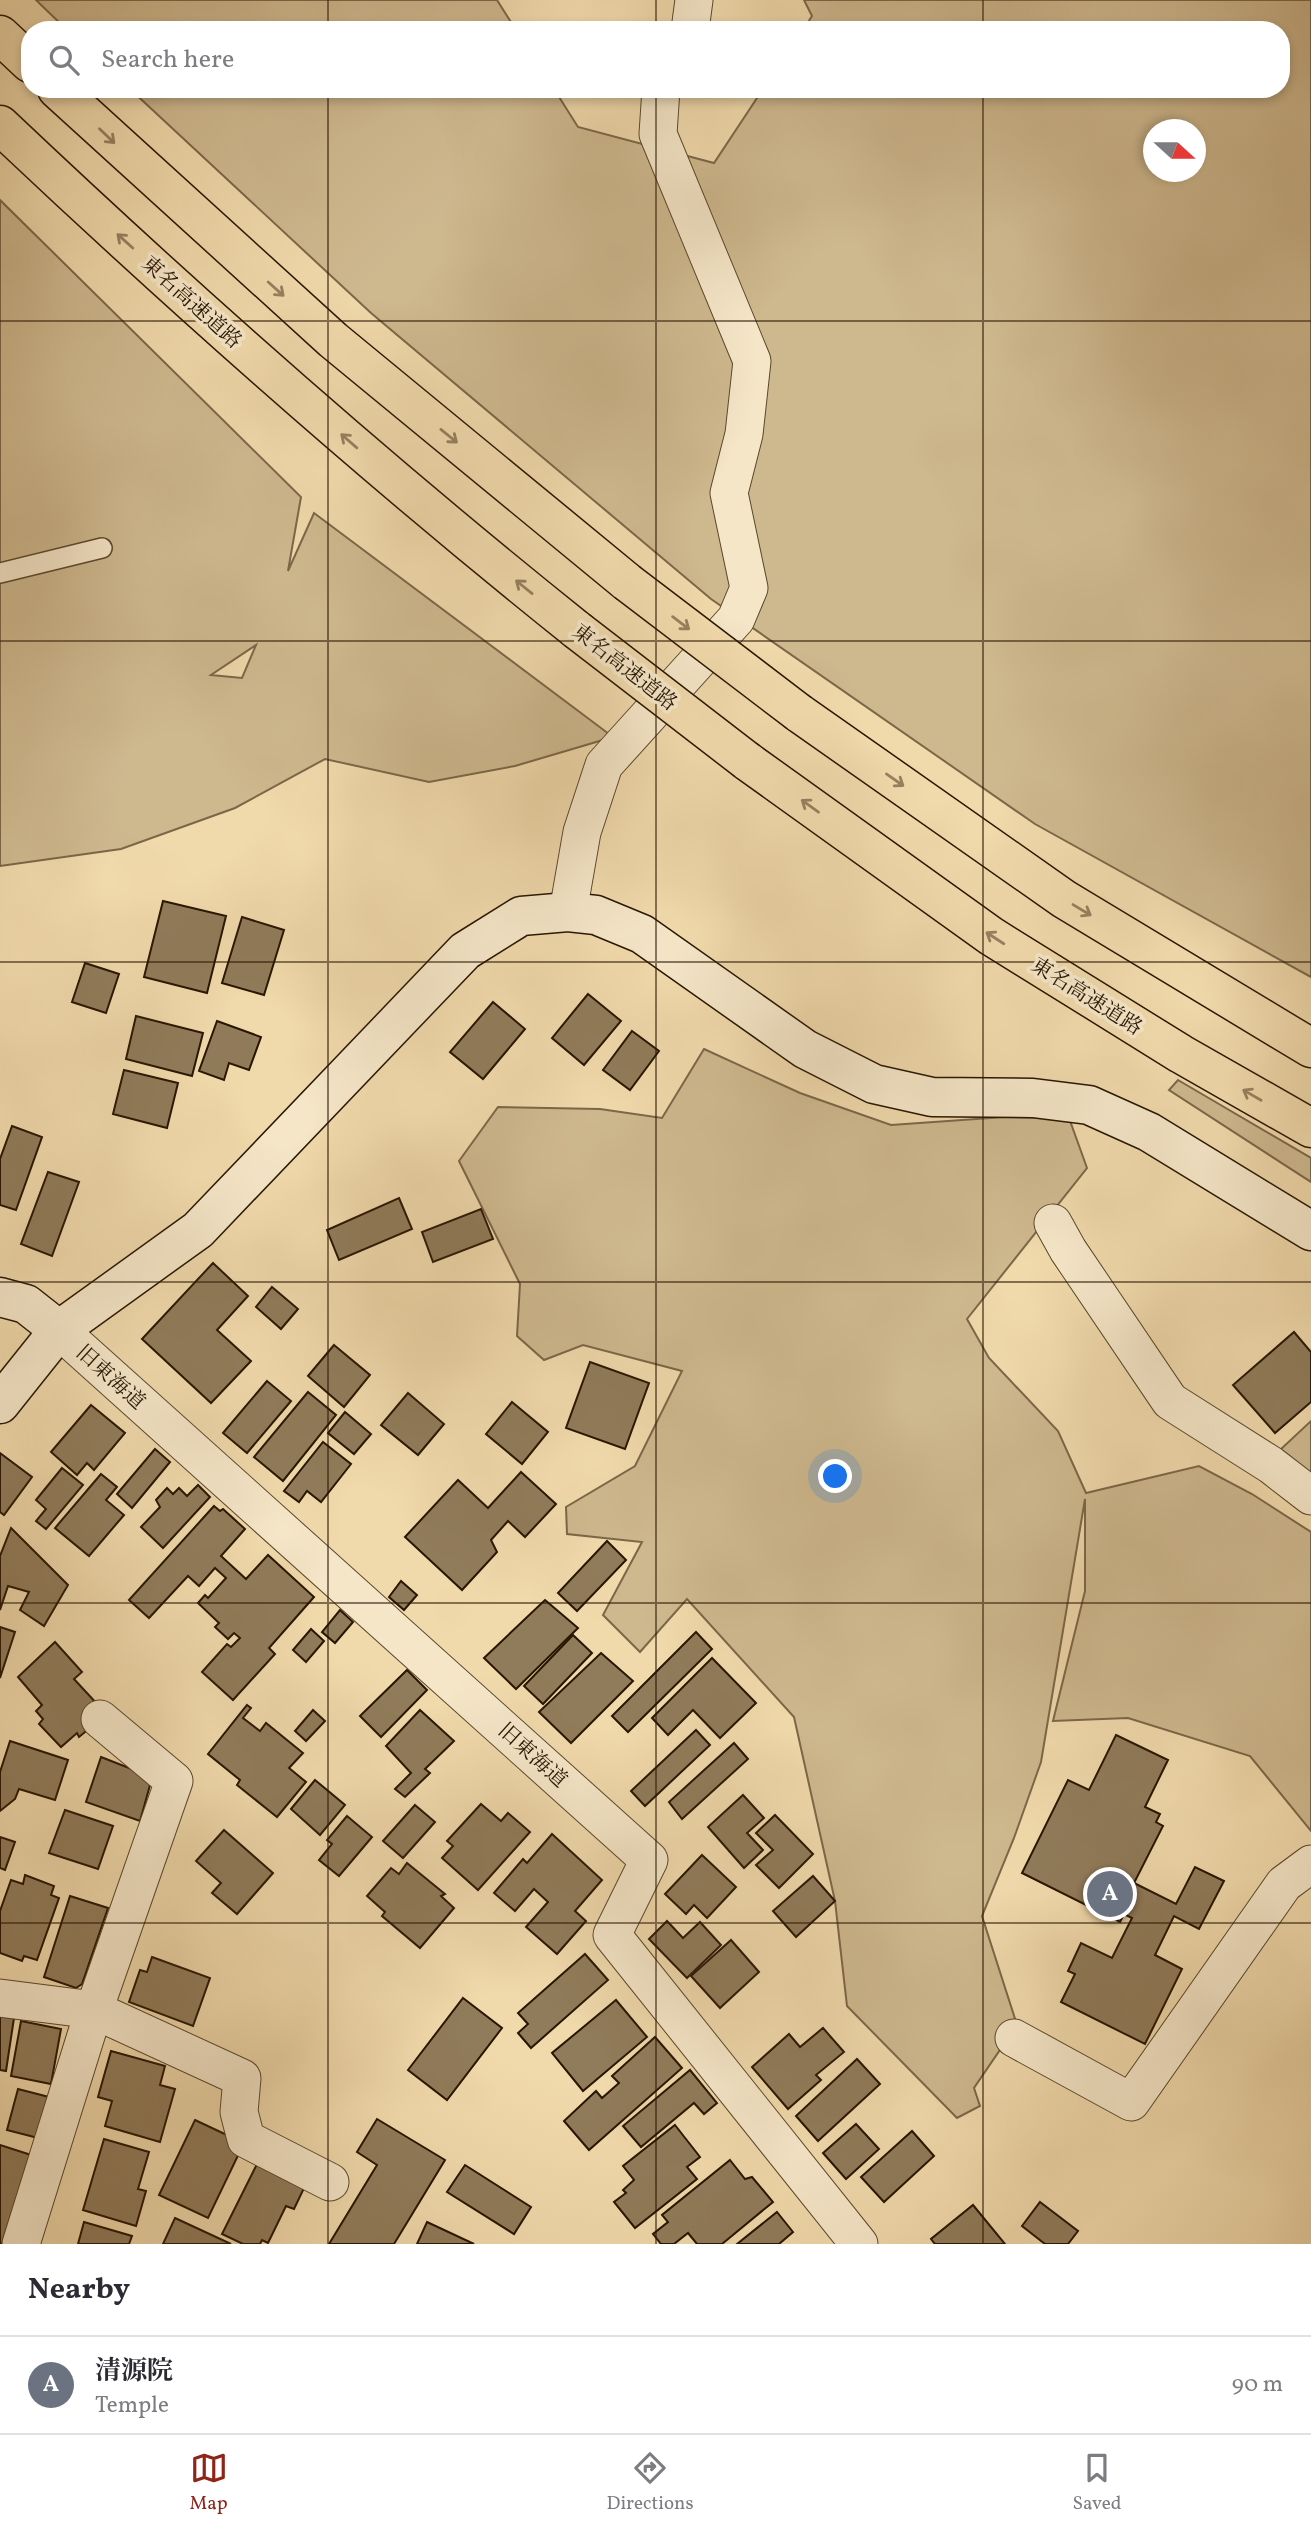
<!DOCTYPE html>
<meta charset="utf-8">
<style>
:root{--surface:#fff;--page:#f7f7f7;--text:#2b2b33;--muted:#7c7c81;--line:#e1e1e2;--accent:#8f2418}
body{margin:0;font-family:Vollkorn,"Noto Serif JP",serif;background:var(--page);color:var(--text)}
.compass{position:absolute;left:1143px;top:119px;width:63px;height:63px;border-radius:50%;background:var(--surface);box-shadow:0 4px 10px #0003;rotate:111deg}
.you{position:absolute;left:836px;top:1477px;width:24px;height:24px;margin:-18px;border:5px solid #fff;border-radius:50%;background:#1a73e8;box-shadow:0 0 0 10px #1a73e833}
.badge{display:grid;place-items:center;width:46px;height:46px;border-radius:50%;background:var(--accent);color:#fff;font-size:23px;font-weight:700}
.pin{position:absolute;translate:-50% -50%;border:4px solid #fff;box-shadow:0 2px 7px #0006}
.list{margin:0;padding:0;list-style:none}
h2{display:flex;justify-content:space-between;align-items:center;height:91px;margin:0;padding:0 28px;font-size:30px}
h2 small{font-size:23px;font-weight:400;color:var(--muted)}
.list li{display:grid;grid-template-columns:46px 1fr auto;gap:21px;align-items:center;box-sizing:border-box;height:98px;padding:0 28px;border-top:2px solid var(--line)}
.list b{display:block;font-size:26px;white-space:nowrap}
.list p{margin:0;font-size:23px;white-space:nowrap;color:var(--muted)}
.list em{font-size:23px;font-style:normal;color:var(--muted)}
.icon{flex:none;width:38px;height:38px;fill:none;stroke:currentColor;stroke-width:2;stroke-linecap:round;stroke-linejoin:round}
.map{position:relative;flex:none;width:1311px;height:2244px;overflow:hidden}
.search{position:absolute;background:var(--surface);box-shadow:0 4px 10px #0003;left:21px;right:21px;top:21px;height:77px;display:flex;align-items:center;gap:18px;box-sizing:border-box;padding:0 24px;border-radius:28px;color:var(--muted);font-size:26px}
.sheet{height:189px;background:var(--surface)}
nav{display:flex;justify-content:space-around;align-items:center;box-sizing:border-box;height:98px;border-top:2px solid var(--line);background:var(--surface);font-size:19px;color:var(--muted)}
nav a{display:grid;justify-items:center;gap:4px}
nav .on{color:var(--accent)}
.map>svg:first-child{display:block}
.green{fill:#ceb88e;stroke:#7b6748;stroke-width:2;fill-rule:evenodd}
.building{fill:#907b5a;stroke:#281602;stroke-width:2}
.lines{fill:none;stroke-linecap:round;stroke-linejoin:round}
.lane-casing{stroke:#5a472c;stroke-width:22}
.street-casing{stroke:#5a472c;stroke-width:39}
.secondary-casing{stroke:#281602;stroke-width:41}
.highway-casing{stroke:#281602;stroke-width:41}
.lane{stroke:#f5e6c8;stroke-width:19}
.street{stroke:#f5e6c8;stroke-width:37}
.secondary{stroke:#f5e6c8;stroke-width:38}
.highway{stroke:#f0d9ab;stroke-width:38}
.highway-bridge-casing{stroke:#281602;stroke-width:41;stroke-linecap:butt}
.highway-bridge{stroke:#f0d9ab;stroke-width:38}
.oneway{stroke:#96815f}
.grid{fill:none;stroke:#281602;stroke-width:2;stroke-opacity:0.55}
.labels{text-anchor:middle;stroke-width:7;stroke-linejoin:round;paint-order:stroke}
.street-label{font-size:21px;fill:#281602;stroke:#f5e6c8}
</style>
<div class="map">
<svg width="1311" height="2244" viewBox="0 0 1311 2244">
<rect width="100%" height="100%" fill="#f0d9ab"/>
<filter id="stains"><feTurbulence type="fractalNoise" baseFrequency=".00286" numOctaves="4"/><feColorMatrix values="0 0 0 0 .2 0 0 0 0 .09 0 0 0 0 .02 0 0 0 .5 -.17"/></filter>
<radialGradient id="worn" r=".72"><stop offset=".6" stop-color="#630" stop-opacity="0"/><stop offset="1" stop-color="#630" stop-opacity=".3"/></radialGradient>
<g class="green">
<polygon points="36,0 497,0 516,30 67,30"/>
<path d="M 804,0 L 1311,0 L 1311,977 L 1035,824 L 711,599 L 371,313 L 130,89 L 554,89 L 578,127 L 714,163 L 763,89 L 1281,89 L 1281,30 L 803,30 L 812,16 ZM 1154,130 L 1196,130 L 1196,172 L 1154,172 Z"/>
<path d="M 0,200 L 301,497 L 288,571 L 314,513 L 613,737 L 515,766 L 429,782 L 325,759 L 235,808 L 121,849 L 0,866 ZM 256,645 L 242,678 L 211,675 Z"/>
<polygon points="704,1049 800,1093 891,1125 1005,1117 1069,1118 1087,1168 967,1319 989,1358 1058,1431 1086,1493 1199,1466 1252,1494 1311,1532 1311,1831 1250,1756 1128,1718 1053,1721 1085,1591 1085,1499 1041,1762 1014,1838 982,1916 1017,2025 974,2088 980,2106 957,2118 847,2006 835,1901 794,1717 687,1599 640,1652 603,1615 642,1542 567,1534 566,1507 635,1466 682,1371 583,1345 544,1360 517,1336 520,1284 459,1161 498,1107 600,1109 662,1118"/>
<polygon points="1178,1080 1311,1158 1311,1182 1169,1090"/>
<polygon points="1311,1421 1311,1478 1280,1450"/>
</g>
<g class="building">
<polygon points="163,901 226,916 207,993 144,977"/>
<polygon points="242,917 284,930 264,995 222,983"/>
<polygon points="85,963 119,974 106,1013 72,1002"/>
<polygon points="588,994 621,1021 584,1065 552,1038"/>
<polygon points="493,1002 525,1029 483,1079 450,1052"/>
<polygon points="136,1016 203,1033 192,1076 126,1059"/>
<polygon points="217,1021 261,1037 249,1070 229,1063 224,1080 199,1071"/>
<polygon points="632,1031 659,1051 630,1090 603,1070"/>
<polygon points="124,1070 178,1083 167,1128 113,1114"/>
<polygon points="12,1126 42,1137 16,1210 0,1205 0,1159"/>
<polygon points="48,1172 79,1182 52,1256 21,1244"/>
<polygon points="399,1198 412,1229 339,1260 327,1230"/>
<polygon points="481,1209 493,1239 433,1262 422,1232"/>
<polygon points="213,1263 248,1296 217,1330 251,1361 211,1403 142,1339"/>
<polygon points="272,1287 298,1309 281,1329 256,1307"/>
<polygon points="1294,1332 1311,1352 1311,1402 1275,1433 1233,1385"/>
<polygon points="334,1345 370,1375 344,1407 308,1376"/>
<polygon points="590,1362 649,1383 625,1449 566,1428"/>
<polygon points="267,1381 291,1401 247,1453 223,1433"/>
<polygon points="308,1392 336,1415 283,1481 254,1457"/>
<polygon points="408,1393 444,1424 418,1455 381,1425"/>
<polygon points="512,1402 548,1432 522,1464 486,1434"/>
<polygon points="91,1405 125,1433 94,1470 87,1463 77,1475 51,1452"/>
<polygon points="345,1412 371,1434 354,1454 328,1433"/>
<polygon points="323,1442 351,1464 321,1502 307,1491 299,1502 284,1491"/>
<polygon points="155,1449 170,1462 132,1508 117,1494"/>
<polygon points="0,1453 32,1477 4,1515 0,1512"/>
<polygon points="62,1468 83,1485 46,1529 36,1521 46,1509 36,1500"/>
<polygon points="521,1472 556,1504 525,1537 508,1521 491,1540 497,1552 462,1590 405,1537 458,1480 488,1508"/>
<polygon points="101,1474 117,1487 106,1500 124,1515 89,1556 55,1528"/>
<polygon points="198,1485 210,1497 163,1548 141,1527 160,1507 156,1500 167,1488 173,1494 179,1488 187,1496"/>
<polygon points="214,1506 220,1511 223,1509 245,1529 221,1556 246,1579 268,1555 314,1597 269,1648 275,1654 233,1700 202,1672 227,1644 231,1647 240,1638 234,1633 228,1639 215,1627 219,1623 198,1603 205,1595 208,1598 226,1578 215,1568 199,1586 188,1576 149,1618 129,1600"/>
<polygon points="11,1528 68,1585 44,1626 20,1610 29,1592 8,1586 0,1610 0,1556"/>
<polygon points="607,1541 626,1560 577,1611 558,1593"/>
<polygon points="401,1581 417,1595 404,1610 389,1597"/>
<polygon points="545,1600 578,1628 516,1689 484,1658"/>
<polygon points="340,1610 353,1622 335,1643 322,1632"/>
<polygon points="0,1627 15,1632 0,1678"/>
<polygon points="311,1629 324,1641 306,1662 293,1650"/>
<polygon points="696,1632 712,1649 628,1732 612,1716"/>
<polygon points="573,1635 592,1653 543,1704 524,1686"/>
<polygon points="55,1642 82,1672 74,1679 99,1706 90,1728 79,1737 77,1733 61,1747 39,1724 43,1719 36,1711 42,1705 18,1677"/>
<polygon points="601,1653 633,1681 571,1743 539,1712"/>
<polygon points="712,1658 756,1703 720,1738 693,1710 668,1735 652,1718"/>
<polygon points="407,1670 427,1690 381,1737 360,1716"/>
<polygon points="247,1705 251,1708 243,1718 260,1731 266,1723 303,1753 289,1768 306,1782 277,1817 237,1785 240,1780 208,1754"/>
<polygon points="313,1710 325,1721 306,1741 295,1731"/>
<polygon points="420,1710 454,1741 425,1769 430,1773 405,1797 395,1789 411,1773 386,1746"/>
<polygon points="696,1730 710,1745 645,1806 631,1791"/>
<polygon points="1116,1735 1168,1760 1145,1807 1160,1814 1156,1822 1163,1826 1134,1883 1176,1904 1195,1867 1224,1881 1199,1929 1174,1916 1155,1955 1182,1969 1145,2044 1061,2002 1075,1974 1068,1971 1081,1943 1112,1958 1132,1918 1124,1914 1120,1922 1022,1873 1068,1780 1089,1790"/>
<polygon points="10,1741 68,1760 55,1800 19,1789 15,1799 0,1811 0,1772"/>
<polygon points="734,1743 748,1759 682,1819 669,1802"/>
<polygon points="101,1757 147,1775 150,1785 140,1821 86,1802"/>
<polygon points="315,1780 345,1805 320,1835 291,1809"/>
<polygon points="743,1795 764,1818 747,1833 763,1850 744,1868 708,1827"/>
<polygon points="481,1804 501,1821 508,1813 530,1832 478,1890 442,1858 453,1846 447,1841"/>
<polygon points="415,1805 435,1822 403,1858 383,1841"/>
<polygon points="65,1810 113,1826 98,1869 49,1853"/>
<polygon points="775,1815 813,1854 779,1888 756,1865 773,1850 756,1833"/>
<polygon points="347,1816 372,1837 339,1876 319,1860 332,1844 327,1840"/>
<polygon points="224,1830 273,1873 237,1914 212,1893 221,1883 196,1861"/>
<polygon points="552,1834 602,1880 575,1911 586,1921 557,1954 526,1927 548,1902 534,1889 515,1911 494,1893 523,1859 527,1863"/>
<polygon points="0,1837 15,1842 5,1870 0,1868"/>
<polygon points="702,1855 736,1887 707,1918 694,1905 686,1914 665,1894"/>
<polygon points="407,1863 445,1894 441,1896 454,1908 420,1948 382,1916 385,1912 367,1896 391,1868 399,1874"/>
<polygon points="25,1875 54,1886 51,1895 59,1898 37,1960 24,1956 22,1961 0,1953 0,1911 11,1880 23,1884"/>
<polygon points="813,1876 835,1901 796,1937 773,1911"/>
<polygon points="70,1896 108,1908 82,1984 76,1988 44,1977"/>
<polygon points="667,1921 683,1938 700,1922 721,1945 687,1978 649,1939"/>
<polygon points="731,1940 759,1972 720,2008 691,1976"/>
<polygon points="585,1954 608,1980 531,2048 518,2033 528,2024 518,2013"/>
<polygon points="152,1957 210,1978 193,2026 129,2002 140,1970 147,1972"/>
<polygon points="463,1998 502,2028 447,2100 408,2070"/>
<polygon points="616,2000 647,2037 583,2091 552,2053"/>
<polygon points="0,2016 14,2018 6,2071 0,2070"/>
<polygon points="21,2021 61,2029 51,2084 11,2076"/>
<polygon points="823,2028 844,2052 816,2075 821,2080 788,2109 752,2067 789,2034 800,2047"/>
<polygon points="655,2037 682,2068 589,2150 564,2121 596,2091 602,2098 619,2083 612,2076"/>
<polygon points="111,2051 165,2066 160,2085 175,2089 160,2142 105,2126 112,2101 98,2097"/>
<polygon points="857,2059 880,2084 818,2141 796,2116"/>
<polygon points="690,2070 717,2103 704,2114 694,2103 641,2147 623,2126"/>
<polygon points="18,2089 49,2097 38,2138 7,2130"/>
<polygon points="377,2119 445,2160 394,2244 329,2244 377,2165 357,2152"/>
<polygon points="195,2120 244,2143 208,2218 159,2195"/>
<polygon points="856,2124 879,2149 846,2179 823,2153"/>
<polygon points="675,2125 700,2157 687,2167 697,2179 635,2228 614,2202 626,2193 623,2190 634,2180 623,2166"/>
<polygon points="912,2131 934,2156 884,2202 861,2177"/>
<polygon points="104,2139 149,2152 138,2189 146,2191 136,2226 83,2210"/>
<polygon points="0,2145 31,2155 2,2244 0,2244"/>
<polygon points="260,2158 306,2184 294,2209 286,2206 268,2243 262,2240 260,2244 243,2244 222,2234"/>
<polygon points="730,2160 745,2179 752,2177 773,2202 722,2244 697,2244 688,2233 674,2244 661,2244 653,2234 668,2222 662,2215"/>
<polygon points="465,2165 531,2207 514,2234 447,2192"/>
<polygon points="1040,2202 1078,2231 1068,2244 1045,2244 1022,2226"/>
<polygon points="973,2205 1005,2244 935,2244 931,2239"/>
<polygon points="777,2212 793,2232 779,2244 737,2244"/>
<polygon points="175,2218 231,2244 163,2244"/>
<polygon points="84,2222 132,2236 129,2244 78,2244"/>
<polygon points="427,2222 474,2244 417,2244"/>
</g>
<g class="lines">
<defs>
<polyline id="lane" points="0,573 102,548"/>
<g id="street">
<polyline points="690,30 694,0"/>
<polyline points="568,912 582,832 604,765 736,619 749,588 729,493 744,434 752,361 658,134 661,89"/>
<polyline points="1053,1223 1068,1250 1170,1401 1271,1465 1311,1496"/>
<polyline points="59,1330 649,1860 612,1935 859,2244"/>
<polyline points="0,1998 94,2010 242,2078 239,2112 246,2139 330,2182"/>
<polyline points="1014,2038 1131,2102 1284,1884 1311,1864"/>
<polyline points="21,2244 94,2010 174,1781 100,1719"/>
</g>
<g id="secondary">
<polyline points="0,1297 26,1304 59,1330"/>
<polyline points="0,1404 59,1330 198,1230 465,951 521,916 568,912 596,915 642,934 805,1049 874,1084 932,1097 1033,1098 1089,1105 1149,1132 1311,1231"/>
</g>
<g id="highway">
<polyline points="0,35 30,63"/>
<polyline points="57,89 333,340 627,582"/>
<path d="M 0,125 C 186,301 377,470 577,630"/>
<polyline points="799,713 1064,899 1311,1048"/>
<polyline points="747,761 991,936 1181,1054 1311,1128"/>
</g>
</defs>
<use href="#lane" class="lane-casing"/>
<use href="#street" class="street-casing"/>
<use href="#secondary" class="secondary-casing"/>
<use href="#highway" class="highway-casing"/>
<use href="#lane" class="lane"/>
<use href="#street" class="street"/>
<use href="#secondary" class="secondary"/>
<use href="#highway" class="highway"/>
<defs>
<g id="highway-bridge">
<polyline points="627,582 799,713"/>
<polyline points="577,630 747,761"/>
</g>
</defs>
<use href="#highway-bridge" class="highway-bridge-casing"/>
<use href="#highway-bridge" class="highway-bridge"/>
</g>
<defs><path id="oneway-shaft" d="M-6 0H5M1.5-3L5.5 0L1.5 3" fill="none" stroke-width="1.6" stroke-linecap="round" stroke-linejoin="round" transform="scale(1.75)"/></defs>
<g class="oneway">
<use href="#oneway-shaft" transform="translate(107 136) rotate(44)"/>
<use href="#oneway-shaft" transform="translate(125 241) rotate(-138)"/>
<use href="#oneway-shaft" transform="translate(276 289) rotate(42)"/>
<use href="#oneway-shaft" transform="translate(449 436) rotate(39)"/>
<use href="#oneway-shaft" transform="translate(349 441) rotate(-139)"/>
<use href="#oneway-shaft" transform="translate(524 587) rotate(-141)"/>
<use href="#oneway-shaft" transform="translate(681 623) rotate(37)"/>
<use href="#oneway-shaft" transform="translate(895 780) rotate(35)"/>
<use href="#oneway-shaft" transform="translate(810 806) rotate(-144)"/>
<use href="#oneway-shaft" transform="translate(1082 910) rotate(31)"/>
<use href="#oneway-shaft" transform="translate(995 938) rotate(-147)"/>
<use href="#oneway-shaft" transform="translate(1252 1095) rotate(-150)"/>
</g>
<path class="grid" d="M 328,0 L 328,30M 656,0 L 656,30M 983,0 L 983,30M 328,89 L 328,2244M 656,89 L 656,2244M 983,89 L 983,2244M 0,321 L 1311,321M 0,641 L 1311,641M 0,962 L 1311,962M 0,1282 L 1311,1282M 0,1603 L 1311,1603M 0,1923 L 1311,1923"/>
<g class="labels">
<g class="street-label">
<text transform="translate(192 302) rotate(42)" y="7">東名高速道路</text>
<text transform="translate(625 667) rotate(38)" y="7">東名高速道路</text>
<text transform="translate(1087 996) rotate(32)" y="7">東名高速道路</text>
<text transform="translate(111 1377) rotate(42)" y="7">旧東海道</text>
<text transform="translate(533 1755) rotate(42)" y="7">旧東海道</text>
</g>
</g>
<rect width="100%" height="100%" filter="url(#stains)"/>
<rect width="100%" height="100%" fill="url(#worn)"/>
</svg>
<svg class="compass" viewBox="-18 -18 36 36"><path d="M0-13l5 13h-10z" fill="#e53935"/><path d="M0 13l5-13h-10z" fill="#7c7c81"/></svg>
<div class="you"></div>
<div class="pin badge" style="left:1110px;top:1894px;background:#6b7280">A</div>
<div class="search"><svg class="icon" aria-label="search" viewBox="0 0 24 24"><circle cx="10" cy="10" r="6"/><path d="M15 15l6 6"/></svg>Search here</div>
</div>
<section class="sheet">
<h2>Nearby<small></small></h2>
<ul class="list">
<li><span class="badge" style="background:#6b7280">A</span><div><b>清源院</b><p>Temple</p></div><em>90 m</em></li>
</ul>
</section>
<nav>
<a class="on"><svg class="icon" aria-label="map" viewBox="0 0 24 24"><path d="M3 6l6-2 6 2 6-2v14l-6 2-6-2-6 2zM9 4v14M15 6v14"/></svg>Map</a>
<a><svg class="icon" aria-label="directions" viewBox="0 0 24 24"><path d="M12 3l9 9-9 9-9-9zM9 14v-3h6M13 9l2 2-2 2"/></svg>Directions</a>
<a><svg class="icon" aria-label="saved" viewBox="0 0 24 24"><path d="M7 4h10v16l-5-4-5 4z"/></svg>Saved</a>
</nav>
